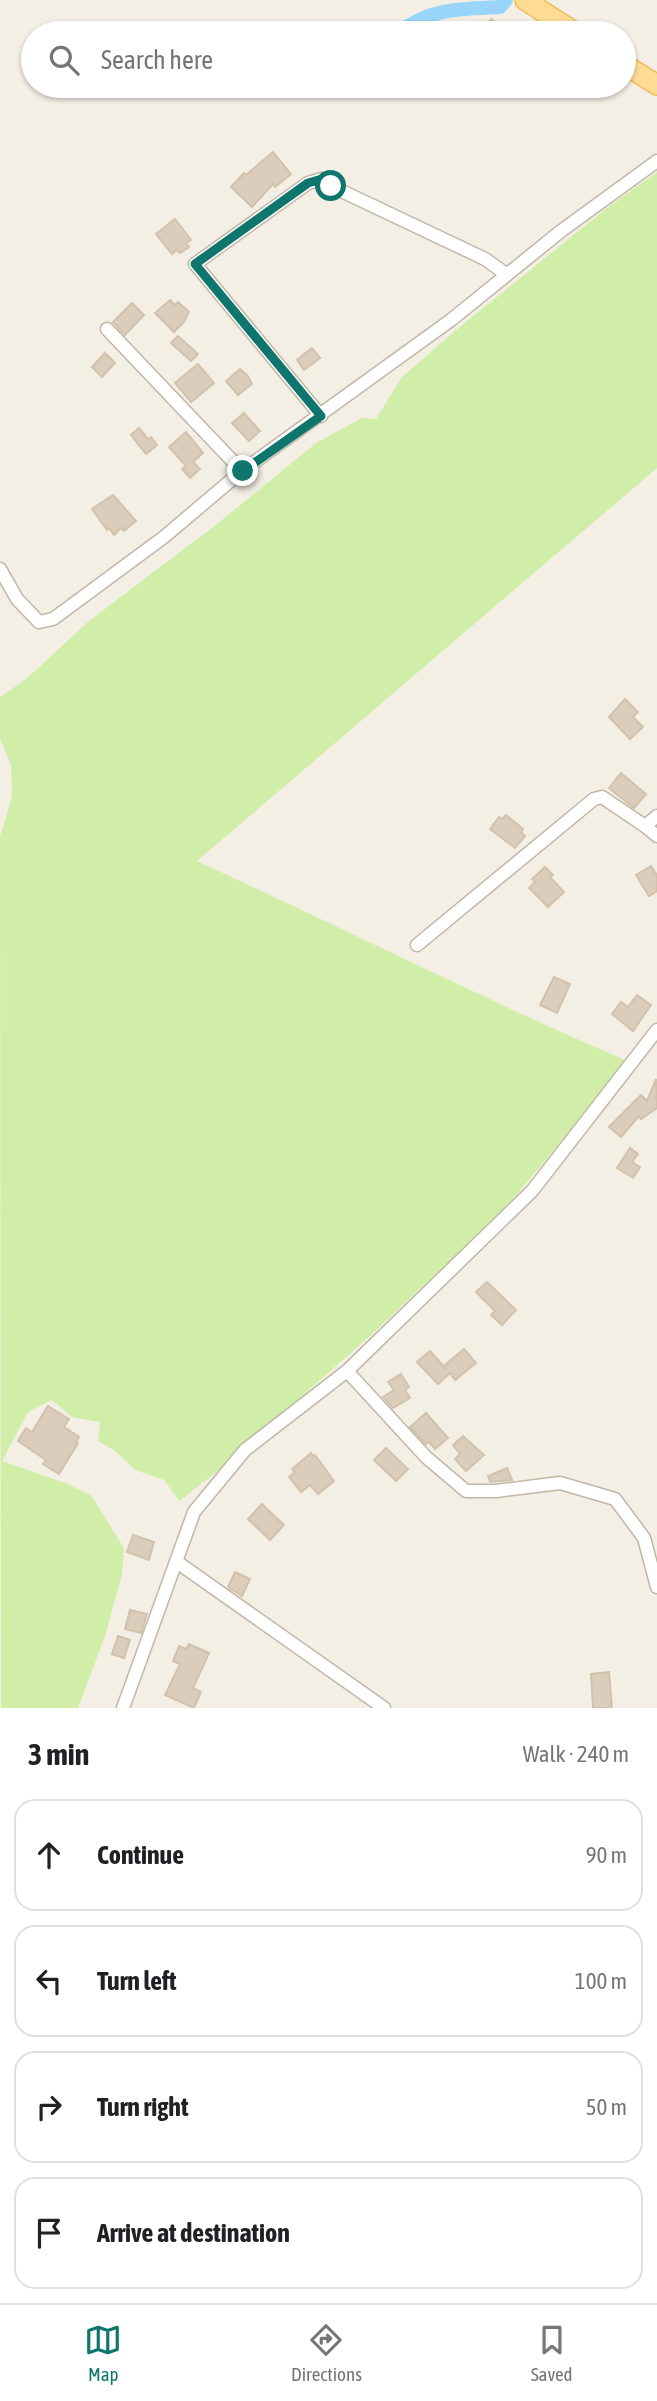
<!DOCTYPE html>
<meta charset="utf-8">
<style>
:root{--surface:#fff;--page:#f2f2f2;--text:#202124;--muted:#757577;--line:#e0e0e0;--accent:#0f766e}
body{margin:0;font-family:"Asap Condensed",sans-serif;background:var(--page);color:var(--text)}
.stop{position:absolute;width:21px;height:21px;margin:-16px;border:5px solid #0f766e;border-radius:50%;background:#fff}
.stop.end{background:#0f766e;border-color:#fff;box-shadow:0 2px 7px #0008}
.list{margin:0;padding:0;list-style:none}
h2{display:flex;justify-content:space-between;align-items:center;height:91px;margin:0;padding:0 28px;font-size:30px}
h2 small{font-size:23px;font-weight:400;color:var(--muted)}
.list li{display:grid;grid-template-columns:46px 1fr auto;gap:21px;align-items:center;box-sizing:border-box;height:112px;margin:0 14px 14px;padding:0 14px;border:2px solid var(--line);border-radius:21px}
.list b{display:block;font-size:26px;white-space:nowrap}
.list em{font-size:23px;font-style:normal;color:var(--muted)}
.icon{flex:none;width:38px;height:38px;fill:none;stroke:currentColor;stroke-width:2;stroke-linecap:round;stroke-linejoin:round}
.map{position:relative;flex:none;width:657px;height:1708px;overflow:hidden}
.search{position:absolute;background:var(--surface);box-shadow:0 2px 5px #0004;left:21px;right:21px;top:21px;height:77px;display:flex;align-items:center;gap:18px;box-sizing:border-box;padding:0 24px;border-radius:38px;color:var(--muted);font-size:26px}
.sheet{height:595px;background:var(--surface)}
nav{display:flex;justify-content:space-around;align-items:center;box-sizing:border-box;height:98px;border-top:2px solid var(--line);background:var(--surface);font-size:19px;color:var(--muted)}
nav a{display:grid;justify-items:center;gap:4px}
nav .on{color:var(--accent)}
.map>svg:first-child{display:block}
.green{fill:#d1eea8}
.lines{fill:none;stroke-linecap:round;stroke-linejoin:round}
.canal{stroke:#99d5f9;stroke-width:14}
.building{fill:#dacdbc;stroke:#d3c2ab;stroke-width:2}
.street-casing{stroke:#c1b7a6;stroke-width:15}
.primary-casing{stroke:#f1bd56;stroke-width:22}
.street{stroke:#fff;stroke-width:12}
.primary{stroke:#ffdc93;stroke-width:19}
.route{stroke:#0f766e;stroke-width:9}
</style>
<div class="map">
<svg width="657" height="1708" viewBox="0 0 657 1708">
<rect width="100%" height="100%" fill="#f4efe5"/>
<path class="green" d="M 657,172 L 657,468 L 197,861 C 340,927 481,998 625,1060 L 575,1125 L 503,1211 L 373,1333 L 223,1467 L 179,1501 L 164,1480 L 135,1470 L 115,1451 L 98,1441 L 100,1422 L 72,1417 L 52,1400 L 28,1412 L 2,1461 L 65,1483 L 91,1495 L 124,1548 L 122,1575 L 105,1636 L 78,1708 L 1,1708 L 0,837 L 12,796 L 11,765 L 0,739 L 0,697 L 25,680 L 89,621 L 217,524 L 316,443 L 362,418 L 376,419 L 402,377 L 456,330 L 607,208 Z"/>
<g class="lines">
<path class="canal" d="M 397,33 C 433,8 458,9 500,7 L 506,0"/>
</g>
<g class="building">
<polygon points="491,19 501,27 495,33 478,33"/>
<polygon points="273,152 291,174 275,187 273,184 252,207 231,187 244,173 246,175"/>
<polygon points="175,219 191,240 186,243 189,247 180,253 177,250 172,254 156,234"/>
<polygon points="170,300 175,305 178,302 189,312 184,322 174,332 155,313"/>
<polygon points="132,303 144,315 125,335 113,322"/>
<polygon points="178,336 198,354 191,361 171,343"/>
<polygon points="312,348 320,358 304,370 297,360"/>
<polygon points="105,353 115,363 102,377 92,367"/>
<polygon points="198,364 214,383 191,402 175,383"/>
<polygon points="240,369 248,376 252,384 238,395 226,381"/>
<polygon points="244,413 260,431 249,441 232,423"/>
<polygon points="139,428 148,439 151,437 157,445 146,454 131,435"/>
<polygon points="186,432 203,453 193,462 200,469 190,478 182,469 186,466 169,447"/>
<polygon points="113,495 136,521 124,531 121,528 114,535 109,528 107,530 92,509"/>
<polygon points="625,699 638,712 633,717 643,727 630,739 609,717"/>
<polygon points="621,773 646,794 634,808 609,788"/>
<polygon points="506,815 523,829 521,832 525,836 515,848 490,829 499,817 502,819"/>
<polygon points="651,866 657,875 657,891 649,896 636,875"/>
<polygon points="545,867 553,875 550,877 564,892 548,907 529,888 535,882 532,879"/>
<polygon points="554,977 570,984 557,1013 540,1005"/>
<polygon points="637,995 651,1005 633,1031 612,1014 621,1002 628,1007"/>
<polygon points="656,1079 657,1108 641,1119 639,1116 621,1137 609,1127 641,1095 647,1101"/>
<polygon points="630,1148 638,1154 632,1162 640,1167 633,1178 617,1168"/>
<polygon points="487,1282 516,1310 502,1325 491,1315 495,1311 476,1292"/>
<polygon points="464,1349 476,1363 455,1380 450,1373 438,1384 417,1362 430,1351 446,1369 444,1366"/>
<polygon points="401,1374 409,1387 405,1390 410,1398 393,1408 383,1397 394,1390 388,1382"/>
<polygon points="48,1406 69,1419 64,1427 79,1437 76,1442 78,1443 59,1474 43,1464 46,1460 18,1441 26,1428 32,1432"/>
<polygon points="426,1413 448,1438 435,1449 429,1442 426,1444 410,1427"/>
<polygon points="463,1436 484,1455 466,1471 455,1459 460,1454 453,1445"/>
<polygon points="386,1448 408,1469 396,1481 374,1460"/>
<polygon points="311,1453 313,1456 315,1455 334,1481 318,1494 310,1485 301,1492 289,1477 295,1472 292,1469"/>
<polygon points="507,1468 512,1480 490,1482 488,1476"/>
<polygon points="262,1504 284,1525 270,1540 248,1519"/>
<polygon points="133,1535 154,1542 149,1560 127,1552"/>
<polygon points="235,1572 250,1579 242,1596 228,1587"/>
<polygon points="130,1610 147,1614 141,1633 125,1629"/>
<polygon points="118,1636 130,1640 124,1658 112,1654"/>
<polygon points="189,1644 209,1653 193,1688 201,1692 194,1708 165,1695 180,1664 173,1661 179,1646 186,1649"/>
<polygon points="609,1672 612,1708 593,1708 591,1674"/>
</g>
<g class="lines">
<defs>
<g id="street">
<polyline points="107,329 242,471"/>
<polyline points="321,416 195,264 308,183 322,179 331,186 485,259 506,274"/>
<polyline points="0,569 17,599 39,622 53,619 164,537 242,471 451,320 561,231 657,161"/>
<polyline points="657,816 645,826 657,836"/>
<polyline points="417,945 594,799 602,797 645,826"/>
<polyline points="347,1371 426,1457 466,1491 496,1491 560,1483 615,1499 644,1538 657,1587"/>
<polyline points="177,1562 384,1708"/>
<polyline points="123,1708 194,1512 245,1450 347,1371 532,1191 657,1030"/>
</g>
<g id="primary">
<polyline points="525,0 576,33"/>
<polyline points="624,64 657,85"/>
</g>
</defs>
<use href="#street" class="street-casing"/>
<use href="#primary" class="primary-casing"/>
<use href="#street" class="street"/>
<use href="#primary" class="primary"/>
</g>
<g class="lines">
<polyline class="route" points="243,471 321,416 195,264 308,183 322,179 331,186"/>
</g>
</svg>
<div class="stop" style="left:331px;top:186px"></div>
<div class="stop end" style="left:243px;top:471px"></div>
<div class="search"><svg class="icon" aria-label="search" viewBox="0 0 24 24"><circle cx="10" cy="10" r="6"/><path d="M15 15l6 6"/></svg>Search here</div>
</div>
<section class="sheet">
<h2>3 min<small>Walk · 240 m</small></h2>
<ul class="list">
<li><svg class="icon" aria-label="ahead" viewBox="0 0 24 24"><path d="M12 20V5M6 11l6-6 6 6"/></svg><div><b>Continue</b></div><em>90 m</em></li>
<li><svg class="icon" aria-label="left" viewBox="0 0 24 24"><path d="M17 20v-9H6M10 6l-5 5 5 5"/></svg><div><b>Turn left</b></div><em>100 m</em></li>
<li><svg class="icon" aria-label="right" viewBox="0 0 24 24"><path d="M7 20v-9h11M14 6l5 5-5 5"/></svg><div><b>Turn right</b></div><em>50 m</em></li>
<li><svg class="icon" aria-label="arrive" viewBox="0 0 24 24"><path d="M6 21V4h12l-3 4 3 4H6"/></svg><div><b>Arrive at destination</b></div></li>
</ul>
</section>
<nav>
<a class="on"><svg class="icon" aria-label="map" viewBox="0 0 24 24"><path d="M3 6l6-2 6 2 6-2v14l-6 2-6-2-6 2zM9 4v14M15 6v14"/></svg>Map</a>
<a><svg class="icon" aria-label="directions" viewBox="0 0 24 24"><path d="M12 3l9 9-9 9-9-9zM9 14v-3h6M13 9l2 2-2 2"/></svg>Directions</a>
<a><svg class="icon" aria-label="saved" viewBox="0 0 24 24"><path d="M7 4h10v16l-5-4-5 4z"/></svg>Saved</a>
</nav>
